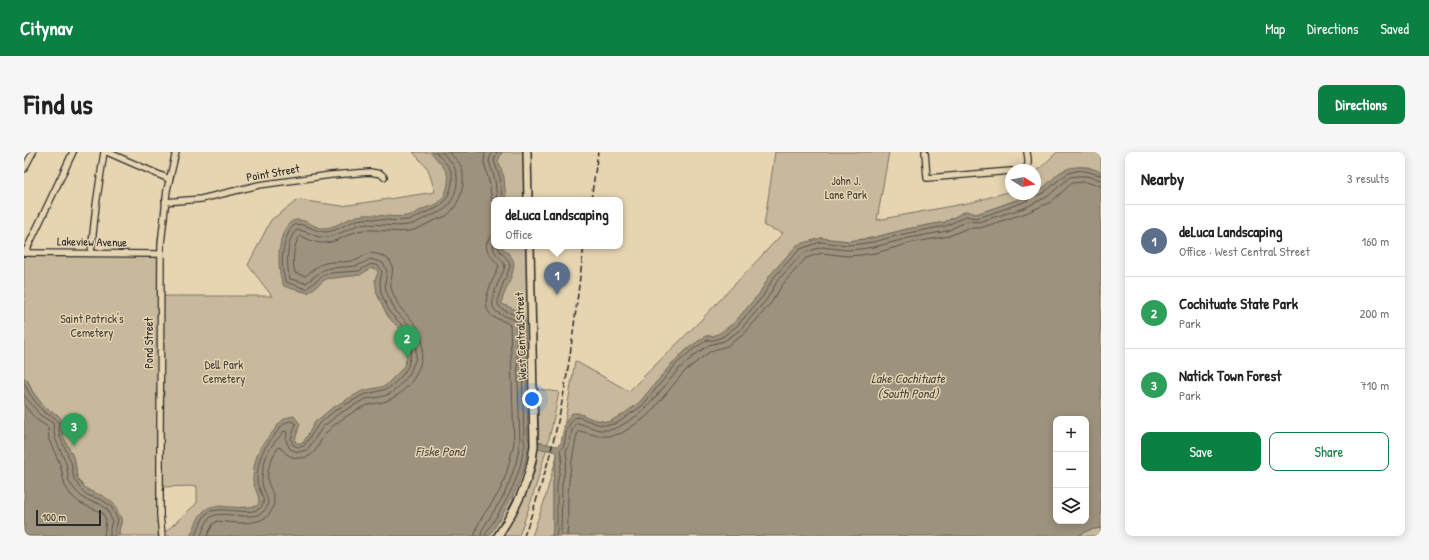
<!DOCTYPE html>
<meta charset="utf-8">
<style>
:root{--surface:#fff;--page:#f6f6f6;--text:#222;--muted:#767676;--line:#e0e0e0;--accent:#0b8043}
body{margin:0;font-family:"Patrick Hand",sans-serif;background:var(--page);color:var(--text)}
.controls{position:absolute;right:12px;bottom:12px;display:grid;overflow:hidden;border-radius:8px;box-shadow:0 2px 10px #0003}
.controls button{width:36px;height:36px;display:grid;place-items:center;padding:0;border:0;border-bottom:1px solid var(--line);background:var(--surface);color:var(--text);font:20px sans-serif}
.compass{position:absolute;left:981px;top:12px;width:36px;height:36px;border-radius:50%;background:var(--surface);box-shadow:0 2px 10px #0003;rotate:101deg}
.scale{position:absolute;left:12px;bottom:10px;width:65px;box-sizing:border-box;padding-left:4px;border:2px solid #2b2b2b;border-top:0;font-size:11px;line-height:14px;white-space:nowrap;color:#2b2b2b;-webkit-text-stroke:3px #e7d5b2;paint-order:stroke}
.you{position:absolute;left:508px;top:247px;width:14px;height:14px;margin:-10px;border:3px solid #fff;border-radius:50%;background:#1a73e8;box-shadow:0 0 0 6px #1a73e833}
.badge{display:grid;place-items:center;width:26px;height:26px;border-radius:50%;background:var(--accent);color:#fff;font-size:13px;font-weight:700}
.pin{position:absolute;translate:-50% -33px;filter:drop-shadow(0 1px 2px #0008)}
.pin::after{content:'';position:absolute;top:21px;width:14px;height:12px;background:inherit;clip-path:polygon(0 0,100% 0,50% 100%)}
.popup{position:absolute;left:467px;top:45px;width:132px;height:52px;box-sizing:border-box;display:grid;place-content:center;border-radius:8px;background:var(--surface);filter:drop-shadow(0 1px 3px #0005);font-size:13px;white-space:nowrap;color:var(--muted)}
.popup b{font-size:15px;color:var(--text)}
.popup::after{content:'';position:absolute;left:50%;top:100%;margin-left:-8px;border:8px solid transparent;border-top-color:var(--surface)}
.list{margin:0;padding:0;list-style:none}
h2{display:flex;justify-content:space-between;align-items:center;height:52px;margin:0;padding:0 16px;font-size:17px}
h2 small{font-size:13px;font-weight:400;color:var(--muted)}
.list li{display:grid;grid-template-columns:26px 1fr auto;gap:12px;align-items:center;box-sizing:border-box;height:72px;padding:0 16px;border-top:1px solid var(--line)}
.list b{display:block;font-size:15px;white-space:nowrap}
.list p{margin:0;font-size:13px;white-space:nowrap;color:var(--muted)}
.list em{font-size:13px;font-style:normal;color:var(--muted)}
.actions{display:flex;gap:8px;padding:12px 16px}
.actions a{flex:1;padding:9px 0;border:1px solid var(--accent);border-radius:8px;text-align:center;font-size:14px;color:var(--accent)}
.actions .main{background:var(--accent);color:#fff}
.icon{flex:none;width:22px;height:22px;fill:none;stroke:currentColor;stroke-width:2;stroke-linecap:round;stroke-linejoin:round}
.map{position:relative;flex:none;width:1077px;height:384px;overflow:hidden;border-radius:8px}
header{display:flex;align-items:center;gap:24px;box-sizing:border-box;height:56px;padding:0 20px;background:var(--accent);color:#fff}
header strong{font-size:19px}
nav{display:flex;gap:22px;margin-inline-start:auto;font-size:14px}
.intro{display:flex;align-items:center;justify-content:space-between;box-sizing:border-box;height:96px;padding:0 24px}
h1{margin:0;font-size:28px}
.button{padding:10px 18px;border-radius:8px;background:var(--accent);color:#fff;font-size:14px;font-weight:700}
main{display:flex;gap:24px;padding:0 24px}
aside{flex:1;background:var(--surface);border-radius:8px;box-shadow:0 2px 10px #0003}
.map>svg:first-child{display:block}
.green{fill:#c8b99c;stroke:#7a7264;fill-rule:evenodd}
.water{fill:#9d927d;stroke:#6f695c;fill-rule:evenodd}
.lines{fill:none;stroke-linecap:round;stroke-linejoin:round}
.shore{stroke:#59544c;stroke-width:1}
.minor-casing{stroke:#2b2b2b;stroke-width:8}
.major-casing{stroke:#2b2b2b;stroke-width:10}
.minor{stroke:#e7d5b2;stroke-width:5.5}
.major{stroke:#e7d5b2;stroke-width:7}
.rail{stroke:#2b2b2b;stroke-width:1.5;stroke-dasharray:6 3;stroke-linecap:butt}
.labels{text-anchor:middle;stroke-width:3;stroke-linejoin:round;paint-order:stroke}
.street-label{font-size:12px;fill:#2b2b2b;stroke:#e7d5b2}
.park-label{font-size:12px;fill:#43403c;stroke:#e7d5b2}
.water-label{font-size:13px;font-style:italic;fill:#484540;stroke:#e7d5b2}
</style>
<header>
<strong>Citynav</strong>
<nav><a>Map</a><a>Directions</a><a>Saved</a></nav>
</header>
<div class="intro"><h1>Find us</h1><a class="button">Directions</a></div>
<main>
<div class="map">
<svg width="1077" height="384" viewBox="0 0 1077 384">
<rect width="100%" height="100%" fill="#e7d5b2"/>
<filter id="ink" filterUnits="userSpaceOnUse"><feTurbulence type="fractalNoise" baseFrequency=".025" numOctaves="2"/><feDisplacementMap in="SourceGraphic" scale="8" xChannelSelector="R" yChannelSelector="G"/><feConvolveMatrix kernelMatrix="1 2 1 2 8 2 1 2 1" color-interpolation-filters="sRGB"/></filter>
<g filter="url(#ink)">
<g class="green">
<path d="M 389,0 L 499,0 L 500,48 L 470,48 L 470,94 L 502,94 L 507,260 L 506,319 L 474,384 L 95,384 L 95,378 L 98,368 L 58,333 L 53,326 L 51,309 L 39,284 L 39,273 L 34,263 L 23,257 L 18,252 L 8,239 L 4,229 L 0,225 L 0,101 L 137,102 L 137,144 L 248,144 L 224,113 L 247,68 L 274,48 L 318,54 L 411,40 L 404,17 ZM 173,334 L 173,351 L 138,383 L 136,335 Z"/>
<polygon points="751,0 865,0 853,68 949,50 987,39 987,42 1008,42 965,58 952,62 942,59 921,70 883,77 848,86 824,89 797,86 764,104 757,111 735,142 710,171 696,181 689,184 682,184 666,195 650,209 615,251 601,261 585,270 577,269 568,267 554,261 544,266 540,275 551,209 605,239 678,167 759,81 740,74"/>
<polygon points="1033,0 1077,0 1077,20 1064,15 1054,15 1028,28 1018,37 1011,41 1011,21"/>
<path d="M 513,237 L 535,240 C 526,290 512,337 495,384 L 478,384 C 491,363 505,341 511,317 C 517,291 514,263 513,237 Z"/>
<polygon points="533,303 529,331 529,377 528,384 508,384 520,350"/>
<polygon points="1077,376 1077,384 1054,384 1065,378"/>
</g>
<g class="water">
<path d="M 407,0 L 478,0 L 474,9 L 480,25 L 482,48 L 470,48 L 470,94 L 476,94 C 481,98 487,103 489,108 C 493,117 481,138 478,148 L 478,152 L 499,161 L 501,169 L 504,288 L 533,294 L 537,291 C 539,280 540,270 548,261 L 554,261 L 568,267 L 577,269 L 585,270 L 601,261 L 615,251 L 650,209 L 666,195 L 682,184 L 689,184 L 696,181 L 710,171 L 735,142 L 746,123 L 773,93 L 797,86 L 824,89 L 848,86 L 883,77 L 921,70 L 942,59 L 952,62 L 1011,42 L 1011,41 C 1021,36 1027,28 1035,21 C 1048,12 1064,14 1077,20 L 1077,376 L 1065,378 L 1054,384 L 528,384 L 529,377 L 529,331 L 533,303 L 532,300 L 505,294 L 504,295 C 499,331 484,354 465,384 L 166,384 C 171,376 173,365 180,359 C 188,351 197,355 207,355 C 215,356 225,355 233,354 C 239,347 229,336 229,328 C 229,317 232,301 239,292 C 242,287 246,284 249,280 C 255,271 259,265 270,264 L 276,272 L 271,288 L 272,291 L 279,291 L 291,270 L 308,256 L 338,239 L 361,234 L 377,218 L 381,212 L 384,197 L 383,189 L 380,181 L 368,169 L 363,163 L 353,142 L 351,128 L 354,120 L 352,117 L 347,116 L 336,123 L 302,127 L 284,141 L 265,136 L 260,134 C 252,120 253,79 267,70 C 278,63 289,76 299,76 C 313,76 325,64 339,63 C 354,62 368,66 382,64 C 389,63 393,60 399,57 C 403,55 408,54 413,52 C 421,47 427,30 423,22 C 421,15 411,6 407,0 ZM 1032,267 L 1062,267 L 1062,369 L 1032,369 Z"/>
<polygon points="0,225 4,229 8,239 18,252 23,257 34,263 37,267 39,284 51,309 53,326 58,333 66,339 79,344 90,351 98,368 95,378 95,384 0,384"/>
</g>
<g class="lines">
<g class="shore">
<polyline points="461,0 460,11 465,29 468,50 470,56"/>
<polyline points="468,0 465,9 471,28 473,48"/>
<polyline points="473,0 470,9 476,26 478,48"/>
<polyline points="0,230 5,241 15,255 20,260 31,266 34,269 36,285 47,310 50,327 55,335 63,343 78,348 87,354 94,368 91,378 91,384"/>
<polyline points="0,243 16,263 29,271 31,286 42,311 45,330 52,339 60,347 76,352 83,357 88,368 86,377 86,384"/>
<polyline points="0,253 13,268 24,275 25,288 36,312 41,334 47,343 56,351 79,361 82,368 80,384"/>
<path d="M 171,384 C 175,377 177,368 182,362 C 193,351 230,367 238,354 C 243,346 233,337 233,328 C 233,317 236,302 243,293 C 246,289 250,285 252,281 C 257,275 260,269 268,269 L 272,272 L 267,287 L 269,293 L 274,295 L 280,294 L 294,273 L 310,259 L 339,243 L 363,237 L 369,233 L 380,221 L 384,214 L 388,197 L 387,187 L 383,178 L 366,161 L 357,141 L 356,130 L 358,120 L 355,114 L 347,112 L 335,119 L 306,121 L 300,123 L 282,137 L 262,130 C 255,116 258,85 270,73 C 281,70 290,80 302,80 C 315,79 326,68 339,67 C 353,66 367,70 382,68 C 388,68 393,65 398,62 C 404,59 410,58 415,55 C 425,48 431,30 427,19 C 424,12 416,6 412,0"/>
<path d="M 177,384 C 179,378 182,369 187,365 C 196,357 229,371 240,359 C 250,349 237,339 238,328 C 238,319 241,306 245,298 C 249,291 256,285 260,279 L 263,280 L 262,289 L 266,297 L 274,300 L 283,298 L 298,276 L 313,263 L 341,247 L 356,245 L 366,242 L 372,237 L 385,223 L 392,206 L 392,187 L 387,175 L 371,158 L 362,139 L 361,131 L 363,119 L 359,111 L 347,107 L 333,114 L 306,116 L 299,118 L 282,131 L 266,127 C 262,114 262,86 273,78 C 281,78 287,83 295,85 C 308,87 322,78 334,73 C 351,70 367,76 384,73 C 391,72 395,69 401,66 C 407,63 413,62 418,59 C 430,51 437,30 431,17 C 429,10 422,6 418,0"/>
<path d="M 183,384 L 189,372 L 193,369 C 212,371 251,377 250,347 C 250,341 245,336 244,330 C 242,319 248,303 255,295 L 257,296 C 263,305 273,308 283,305 C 294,301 295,289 301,282 C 307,275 315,269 323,264 C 329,260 336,256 344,253 C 349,251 354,252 359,250 C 374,246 389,232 395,216 C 398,207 400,194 397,184 C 393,171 388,169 380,160 C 374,154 371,146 368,139 C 363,127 378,110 356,103 C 339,97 340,108 328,109 C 317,111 306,108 296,113 C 290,116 286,121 281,124 L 271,121 C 268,111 269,93 276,84 C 283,86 288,90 296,91 C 314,92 324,80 339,78 C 355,77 370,81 385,79 C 393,78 398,74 405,71 C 411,68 416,67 422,64 C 436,54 443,30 437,14 C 434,9 429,4 425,0"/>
<path d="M 451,384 C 451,370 469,352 476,338 C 483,323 486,307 490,291 L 486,173 C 482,169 475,168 469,165 C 453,152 470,128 475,114 C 468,103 453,95 470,82"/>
<path d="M 457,384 L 458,378 L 480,343 L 485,331 L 492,311 L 496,291 L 492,170 L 491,168 C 485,165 475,163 471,158 C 463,148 478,125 481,114 C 478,104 466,102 470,90"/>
<path d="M 462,384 L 462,381 C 479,355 495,330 499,299 C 500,295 502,292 500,288 L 497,169 L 495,164 C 490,162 478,159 475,154 C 470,147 484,123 486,114 C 485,105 475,102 474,94"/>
<path d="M 532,384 L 533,377 L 533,332 L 538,307 L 536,298 L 540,293 L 543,276 L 550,266 L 554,265 L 576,273 L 586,273 L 593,271 L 618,254 L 652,212 L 668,198 L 683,188 L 690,188 L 698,185 L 713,174 L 739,144 L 750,125 L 776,97 L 797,90 L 823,93 L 835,92 L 849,90 L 884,81 L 922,74 L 942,64 L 952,66 L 966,62 L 997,51 L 1006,47 L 1009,44 C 1024,44 1034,22 1052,19 C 1061,17 1068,22 1077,23"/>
<polyline points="537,384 538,332 543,307 542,300 545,294 548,278 552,271 554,271 575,278 586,278 595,275 614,263 622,256 656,216 672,202 685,193 700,189 716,178 743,147 754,128 779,101 798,95 823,98 836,97 850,95 885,86 923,79 943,69 954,70 1000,56 1023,45 1046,25 1054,24 1062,24 1077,28"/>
<path d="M 543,384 C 545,371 543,357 544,343 C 545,322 549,300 554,279 L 556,279 L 574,284 L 587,284 L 598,281 L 618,268 L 626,261 L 660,220 L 676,207 L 687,199 L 703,194 L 720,182 L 747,151 L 759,132 L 782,106 L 798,101 L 823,104 L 836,103 L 852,101 L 886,91 L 925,84 L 944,76 L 956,76 L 1002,61 L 1027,50 L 1048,31 L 1061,30 L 1077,34"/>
</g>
<defs>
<g id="minor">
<polyline points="83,0 145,27"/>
<polyline points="901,0 903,26 987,19"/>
<polyline points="0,17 9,0"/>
<path d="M 1000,18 C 1006,14 1004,7 1003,0"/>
<polyline points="141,50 177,47 235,33 307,23 346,20 357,22 360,25"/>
<polyline points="0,101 137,102"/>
<polyline points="1,101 49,0"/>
<polyline points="67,101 72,53 80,0"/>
<polyline points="138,384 136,363 136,284 137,92 143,38 152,0"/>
</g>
<g id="major">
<polyline points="503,0 504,48"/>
<path d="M 474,384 C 493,354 506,330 510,294 L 506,94"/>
</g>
</defs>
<use href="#minor" class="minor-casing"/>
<use href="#major" class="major-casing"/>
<use href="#minor" class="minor"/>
<use href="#major" class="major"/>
<g class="rail">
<polyline points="567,48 574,0"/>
<path d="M 500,384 C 516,340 529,296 538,250 C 548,199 553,146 560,94"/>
</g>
</g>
</g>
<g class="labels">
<g class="street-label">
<text transform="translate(249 21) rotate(-10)" y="4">Point Street</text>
<text transform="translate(68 90) rotate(1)" y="4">Lakeview Avenue</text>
<text transform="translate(497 184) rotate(-92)" y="4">West Central Street</text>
<text transform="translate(125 191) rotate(-90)" y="4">Pond Street</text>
</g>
<g class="park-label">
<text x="822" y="33">John J.<tspan x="822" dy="14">Lane Park</tspan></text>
<text x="68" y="171">Saint Patrick's<tspan x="68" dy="14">Cemetery</tspan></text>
<text x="200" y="217">Dell Park<tspan x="200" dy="14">Cemetery</tspan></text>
</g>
<g class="water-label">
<text x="884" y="231">Lake Cochituate<tspan x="884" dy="15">(South Pond)</tspan></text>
<text x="416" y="304">Fiske Pond</text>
</g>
</g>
</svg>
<div class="controls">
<button>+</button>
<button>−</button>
<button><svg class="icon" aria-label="layers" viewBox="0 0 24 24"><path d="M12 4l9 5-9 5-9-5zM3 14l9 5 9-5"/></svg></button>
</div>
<svg class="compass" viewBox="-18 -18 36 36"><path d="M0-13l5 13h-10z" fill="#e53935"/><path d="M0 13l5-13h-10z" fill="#767676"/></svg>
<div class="scale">100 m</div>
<div class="you"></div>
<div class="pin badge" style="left:533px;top:143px;background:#5c6f8a">1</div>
<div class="popup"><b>deLuca Landscaping</b>Office</div>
<div class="pin badge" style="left:383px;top:206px;background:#2e9e5b">2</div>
<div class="pin badge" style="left:50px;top:294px;background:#2e9e5b">3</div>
</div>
<aside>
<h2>Nearby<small>3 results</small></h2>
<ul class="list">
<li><span class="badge" style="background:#5c6f8a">1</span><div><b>deLuca Landscaping</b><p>Office · West Central Street</p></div><em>160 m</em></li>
<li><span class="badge" style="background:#2e9e5b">2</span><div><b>Cochituate State Park</b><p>Park</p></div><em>200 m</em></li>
<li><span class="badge" style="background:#2e9e5b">3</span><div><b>Natick Town Forest</b><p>Park</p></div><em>710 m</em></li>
</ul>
<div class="actions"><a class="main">Save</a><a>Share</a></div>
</aside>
</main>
